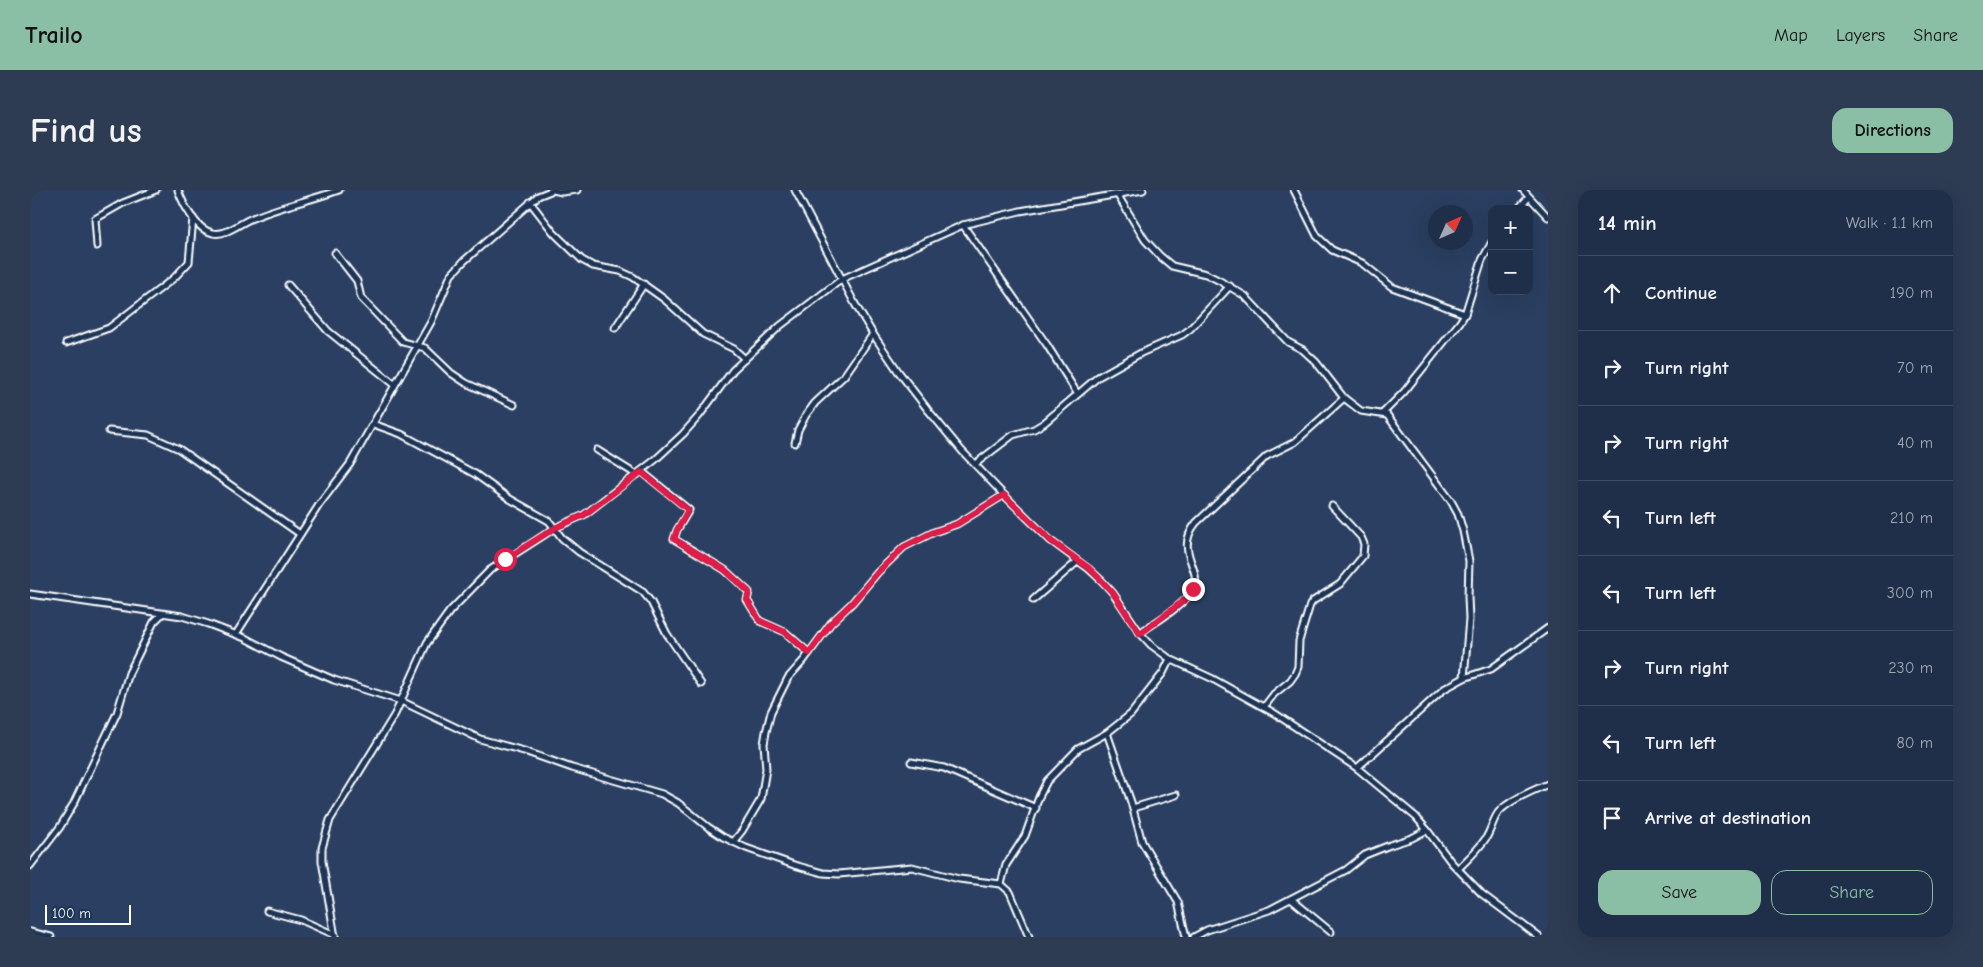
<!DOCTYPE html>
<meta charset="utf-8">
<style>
:root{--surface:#202f49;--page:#2d3b53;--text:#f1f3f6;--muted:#a2a9b4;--line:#3d4a61;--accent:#8abfa5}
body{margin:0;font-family:"Comic Neue",sans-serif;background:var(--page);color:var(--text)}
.controls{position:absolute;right:15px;top:15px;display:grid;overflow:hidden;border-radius:10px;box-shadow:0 5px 20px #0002}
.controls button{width:45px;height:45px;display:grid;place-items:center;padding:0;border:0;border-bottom:1px solid var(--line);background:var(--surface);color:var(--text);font:25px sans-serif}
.compass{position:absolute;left:1398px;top:15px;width:45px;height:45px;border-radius:50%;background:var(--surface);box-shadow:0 5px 20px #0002;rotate:45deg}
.scale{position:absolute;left:15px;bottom:12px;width:86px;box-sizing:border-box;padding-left:5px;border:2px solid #fff;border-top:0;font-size:14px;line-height:18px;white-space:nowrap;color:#fff;-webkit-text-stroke:4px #1d3557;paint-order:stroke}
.stop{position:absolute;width:15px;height:15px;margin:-11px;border:4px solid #e11d48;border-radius:50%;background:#fff}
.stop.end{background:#e11d48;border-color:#fff;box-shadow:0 1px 5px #0008}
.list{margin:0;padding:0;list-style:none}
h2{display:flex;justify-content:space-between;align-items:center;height:65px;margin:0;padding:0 20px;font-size:21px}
h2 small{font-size:16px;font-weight:400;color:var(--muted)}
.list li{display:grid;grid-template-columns:32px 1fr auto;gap:15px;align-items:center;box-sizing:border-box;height:75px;padding:0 20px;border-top:1px solid var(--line)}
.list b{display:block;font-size:19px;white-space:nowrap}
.list em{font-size:16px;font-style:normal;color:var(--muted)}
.actions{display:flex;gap:10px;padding:15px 20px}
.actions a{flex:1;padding:11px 0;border:1px solid var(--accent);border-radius:15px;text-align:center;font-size:18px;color:var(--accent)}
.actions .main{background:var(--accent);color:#111}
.icon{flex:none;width:28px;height:28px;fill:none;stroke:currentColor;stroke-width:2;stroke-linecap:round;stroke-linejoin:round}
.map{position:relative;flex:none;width:1518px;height:747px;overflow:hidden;border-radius:15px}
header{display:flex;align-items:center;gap:30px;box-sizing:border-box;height:70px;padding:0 25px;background:var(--accent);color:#111}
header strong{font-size:24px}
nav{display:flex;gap:28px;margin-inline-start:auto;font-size:18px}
.intro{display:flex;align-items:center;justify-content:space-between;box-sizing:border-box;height:120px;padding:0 30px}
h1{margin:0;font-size:35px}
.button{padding:12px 22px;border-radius:15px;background:var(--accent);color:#111;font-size:18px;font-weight:700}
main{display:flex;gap:30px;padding:0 30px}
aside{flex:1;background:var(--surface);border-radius:15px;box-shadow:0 5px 20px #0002}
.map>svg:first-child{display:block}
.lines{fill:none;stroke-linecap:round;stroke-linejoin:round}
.street-casing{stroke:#fff;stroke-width:9}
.street{stroke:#1d3557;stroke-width:5}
.route{stroke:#e11d48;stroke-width:6}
</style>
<header>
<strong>Trailo</strong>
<nav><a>Map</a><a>Layers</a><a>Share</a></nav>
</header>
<div class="intro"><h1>Find us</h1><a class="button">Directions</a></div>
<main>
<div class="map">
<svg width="1518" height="747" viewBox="0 0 1518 747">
<rect width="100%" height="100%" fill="#2a3f61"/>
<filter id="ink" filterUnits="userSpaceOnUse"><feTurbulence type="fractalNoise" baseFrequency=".02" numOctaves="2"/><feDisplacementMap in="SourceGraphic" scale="10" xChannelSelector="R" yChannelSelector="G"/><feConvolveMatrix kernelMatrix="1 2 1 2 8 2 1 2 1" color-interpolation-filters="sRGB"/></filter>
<g filter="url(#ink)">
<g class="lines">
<defs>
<g id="street">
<path d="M 148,0 C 153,14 166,40 183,43 C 194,46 208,35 218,30 C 247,17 279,11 309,0"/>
<polyline points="765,0 825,114 843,144 868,181 898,220 932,261 974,305 1021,351 1059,379 1072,391 1083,403 1110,443 1121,455 1140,469 1181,488 1244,523 1327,578 1386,627 1397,640 1421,672 1452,704 1509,747"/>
<polyline points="1264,0 1287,46 1302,60 1332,73 1362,97 1435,124"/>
<polyline points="1493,0 1518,27"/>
<polyline points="1087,4 1115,50 1130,66 1142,76 1176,84 1190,91 1215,106 1258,152 1273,160 1286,172 1314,208 1331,221 1357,225 1421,311 1428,324 1433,341 1439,371 1438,407 1439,429 1434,488"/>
<polyline points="500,12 524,43 552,70 563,76 590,81 603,87 634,109 673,144 704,159 715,169"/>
<polyline points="1488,19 1499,7"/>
<polyline points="933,35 1017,155 1047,203"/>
<polyline points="67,56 65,29 93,13 126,0"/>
<polyline points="305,63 327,91 331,108 373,152 395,158 421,183 436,193 484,215"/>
<polyline points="258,95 298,141 364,194"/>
<polyline points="585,138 614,94"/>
<polyline points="36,153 79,138 144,88 159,72 163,28"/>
<polyline points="1353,223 1374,202 1430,132 1435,124 1452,70 1462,52"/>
<polyline points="343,234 371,244 445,284 480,309 519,331 532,348 549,362 613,402 621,412 637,444 671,494"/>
<polyline points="79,241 118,245 149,259 270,344"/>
<polyline points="765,253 768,240 776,225 785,213 814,186 843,144"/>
<polyline points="567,260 607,285"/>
<polyline points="945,274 983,245 1004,239 1014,233 1068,187 1111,163 1152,145 1160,139 1200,96"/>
<polyline points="611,281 659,320 647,340 644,349 695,380 719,402 717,410 730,431 755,442 779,463"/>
<polyline points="0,404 152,426 178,434 215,448 251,467 304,490 371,511 450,549 494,561 542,578 632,604 648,613 678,637 693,647 716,658 764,675 793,683 809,684 882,677 929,689 971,694 980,702 999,747"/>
<polyline points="1003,410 1048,371"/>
<path d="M 1110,443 C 1125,432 1154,416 1163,399 C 1174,379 1143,362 1166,333 L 1237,266 L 1265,252 L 1314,208"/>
<polyline points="206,444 289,315 320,274 401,132 421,85 434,71 508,6 523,0 532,2 547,0"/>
<polyline points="1234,517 1244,504 1260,491 1265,484 1268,477 1269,451 1280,415 1283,411 1310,394 1333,366 1334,354 1331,347 1302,316"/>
<polyline points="1077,543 1101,612 1112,652 1148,712 1156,747"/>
<polyline points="881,572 914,578 1006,618"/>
<polyline points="1327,578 1414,499 1434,488 1461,479 1518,438"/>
<polyline points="1103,618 1146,605"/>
<polyline points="703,652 712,641 731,609 736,579 734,554 736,542 741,522 758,488 774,470 801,433 822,413 848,382 874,357 904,342 927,334 974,305"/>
<polyline points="0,676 30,637 44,613 87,523 99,483 124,432 132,424"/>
<path d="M 1428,679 C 1438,669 1448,660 1456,648 C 1461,640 1463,630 1468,623 C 1477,611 1504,600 1518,594"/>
<polyline points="971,694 976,675 995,646 1009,607 1017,591 1048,559 1077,543 1101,524 1133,483 1140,469"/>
<polyline points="1261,709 1301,742"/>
<polyline points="237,721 271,730 305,745"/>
<polyline points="0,742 21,747"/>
<polyline points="305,747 292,671 292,658 300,630 365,524 397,453 420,421 460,380 525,338 554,325 625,270 653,244 669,226 703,180 750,136 812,89 933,35 990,21 1113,0"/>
<polyline points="1164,747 1177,740 1239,720 1316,680 1335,665 1360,655 1382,648 1397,640"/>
</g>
</defs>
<use href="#street" class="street-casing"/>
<use href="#street" class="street"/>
</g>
</g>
<g class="lines" filter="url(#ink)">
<polyline class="route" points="475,369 525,338 554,325 611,282 658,320 647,340 644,349 695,380 719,402 717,410 730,431 755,442 779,463 801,433 822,413 848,382 874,357 904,342 927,334 974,305 1021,351 1059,378 1072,391 1083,403 1110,444 1157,408 1163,399"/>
</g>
</svg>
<div class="controls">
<button>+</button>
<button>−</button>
</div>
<svg class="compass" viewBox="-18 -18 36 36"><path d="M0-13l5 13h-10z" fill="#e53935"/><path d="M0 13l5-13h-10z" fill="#a2a9b4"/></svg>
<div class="scale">100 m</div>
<div class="stop" style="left:475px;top:369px"></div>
<div class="stop end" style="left:1163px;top:399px"></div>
</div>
<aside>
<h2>14 min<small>Walk · 1.1 km</small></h2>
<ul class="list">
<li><svg class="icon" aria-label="ahead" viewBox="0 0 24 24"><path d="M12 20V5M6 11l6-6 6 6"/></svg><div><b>Continue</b></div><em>190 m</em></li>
<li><svg class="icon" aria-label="right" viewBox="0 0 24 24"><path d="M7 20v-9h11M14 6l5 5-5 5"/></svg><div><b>Turn right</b></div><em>70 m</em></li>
<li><svg class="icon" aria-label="right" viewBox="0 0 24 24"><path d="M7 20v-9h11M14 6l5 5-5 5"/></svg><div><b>Turn right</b></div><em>40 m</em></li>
<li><svg class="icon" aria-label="left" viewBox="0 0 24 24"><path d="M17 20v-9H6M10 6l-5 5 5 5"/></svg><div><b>Turn left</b></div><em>210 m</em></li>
<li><svg class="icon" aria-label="left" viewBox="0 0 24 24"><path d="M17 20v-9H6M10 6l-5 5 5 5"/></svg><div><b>Turn left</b></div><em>300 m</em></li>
<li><svg class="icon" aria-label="right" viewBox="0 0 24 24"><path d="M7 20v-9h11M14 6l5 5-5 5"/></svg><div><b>Turn right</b></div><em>230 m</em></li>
<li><svg class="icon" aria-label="left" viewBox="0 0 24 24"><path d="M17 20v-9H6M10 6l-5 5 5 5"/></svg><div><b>Turn left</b></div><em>80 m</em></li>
<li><svg class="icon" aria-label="arrive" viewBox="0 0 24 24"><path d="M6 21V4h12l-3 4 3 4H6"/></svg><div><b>Arrive at destination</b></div></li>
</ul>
<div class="actions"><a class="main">Save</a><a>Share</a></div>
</aside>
</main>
